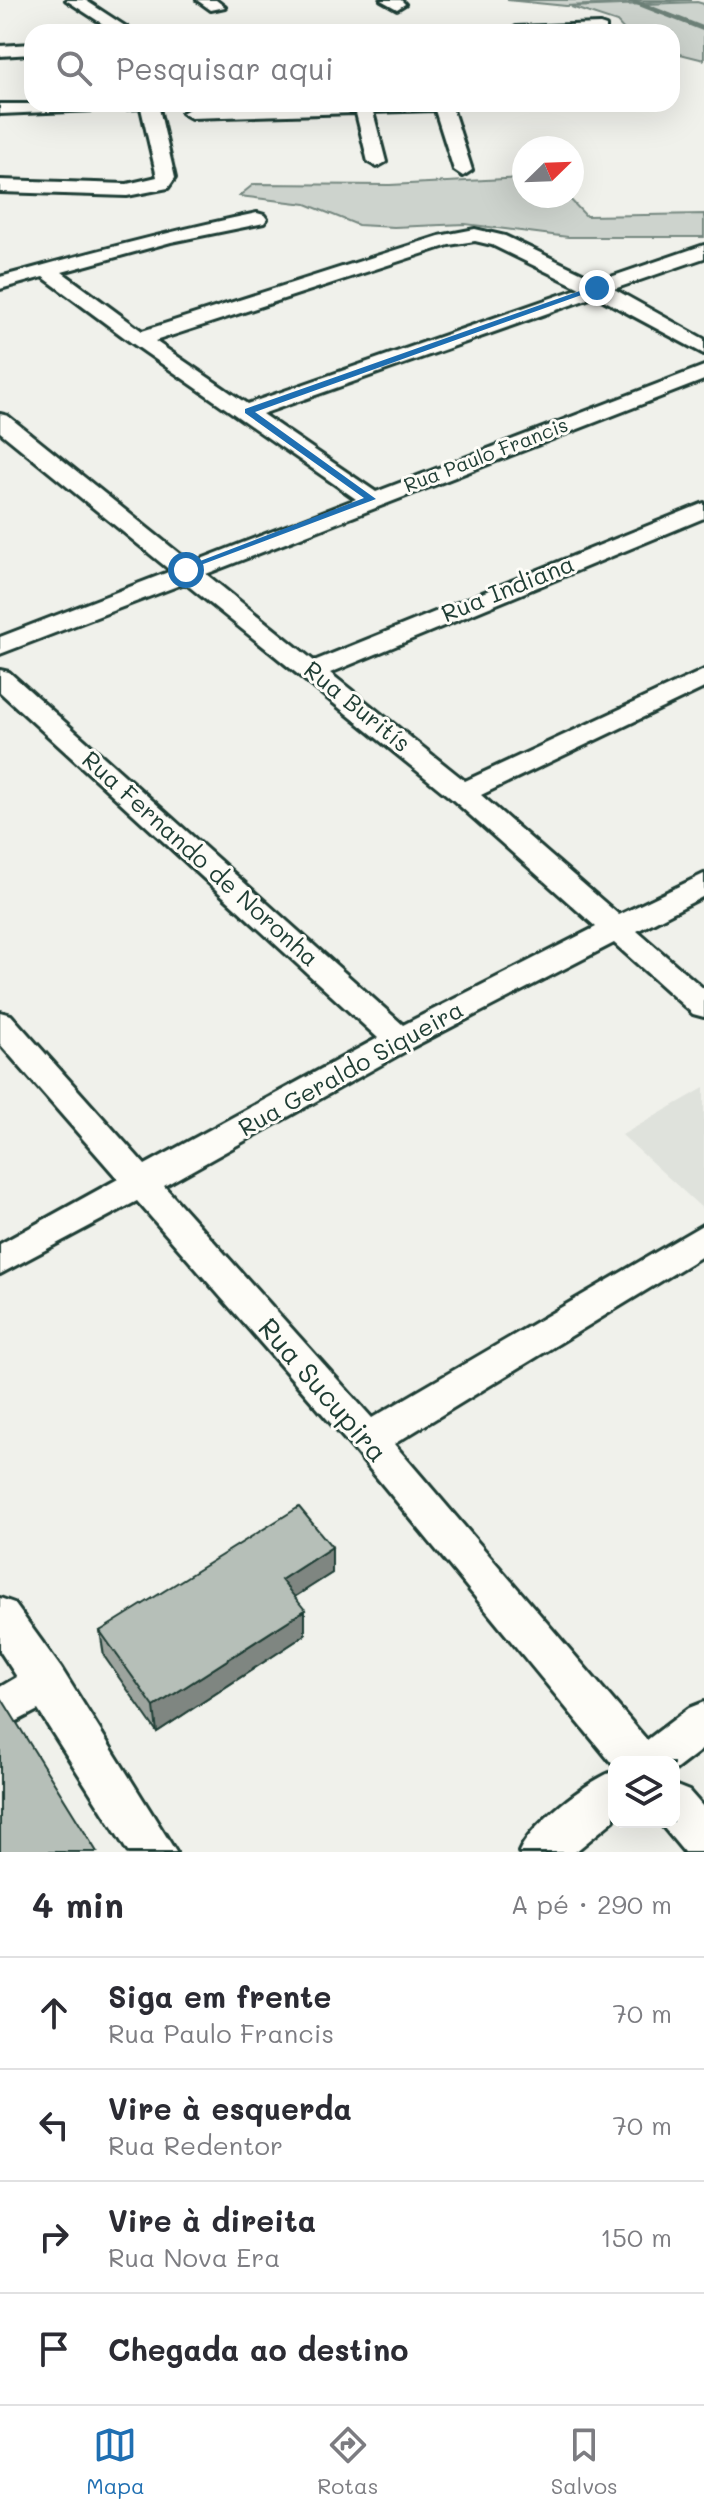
<!DOCTYPE html>
<html lang="pt">
<meta charset="utf-8">
<style>
:root{--surface:#fff;--page:#f2f2f3;--text:#2b2b33;--muted:#7c7c81;--line:#e1e1e2;--accent:#1f6fb2}
body{margin:0;font-family:Mali,sans-serif;background:var(--page);color:var(--text)}
.controls{position:absolute;right:24px;bottom:24px;display:grid;overflow:hidden;border-radius:16px;box-shadow:0 8px 32px #0002}
.controls button{width:72px;height:72px;display:grid;place-items:center;padding:0;border:0;border-bottom:2px solid var(--line);background:var(--surface);color:var(--text);font:40px sans-serif}
.compass{position:absolute;left:512px;top:136px;width:72px;height:72px;border-radius:50%;background:var(--surface);box-shadow:0 8px 32px #0002;rotate:67deg}
.stop{position:absolute;width:24px;height:24px;margin:-18px;border:6px solid #1f6fb2;border-radius:50%;background:#fff}
.stop.end{background:#1f6fb2;border-color:#fff;box-shadow:0 2px 8px #0008}
.list{margin:0;padding:0;list-style:none}
h2{display:flex;justify-content:space-between;align-items:center;height:104px;margin:0;padding:0 32px;font-size:34px}
h2 small{font-size:26px;font-weight:400;color:var(--muted)}
.list li{display:grid;grid-template-columns:52px 1fr auto;gap:24px;align-items:center;box-sizing:border-box;height:112px;padding:0 32px;border-top:2px solid var(--line)}
.list b{display:block;font-size:30px;white-space:nowrap}
.list p{margin:0;font-size:26px;white-space:nowrap;color:var(--muted)}
.list em{font-size:26px;font-style:normal;color:var(--muted)}
.icon{flex:none;width:44px;height:44px;fill:none;stroke:currentColor;stroke-width:2;stroke-linecap:round;stroke-linejoin:round}
.map{position:relative;flex:none;width:704px;height:1852px;overflow:hidden}
.search{position:absolute;background:var(--surface);box-shadow:0 8px 32px #0002;left:24px;right:24px;top:24px;height:88px;display:flex;align-items:center;gap:20px;box-sizing:border-box;padding:0 28px;border-radius:24px;color:var(--muted);font-size:30px}
.sheet{height:552px;background:var(--surface)}
nav{display:flex;justify-content:space-around;align-items:center;box-sizing:border-box;height:112px;border-top:2px solid var(--line);background:var(--surface);font-size:22px;color:var(--muted)}
nav a{display:grid;justify-items:center;gap:4px}
nav .on{color:var(--accent)}
.map>svg:first-child{display:block}
.built{fill:#dfe2dc}
.green{fill:#cdd3cd;stroke:#768880;stroke-width:2}
.lines{fill:none;stroke-linecap:round;stroke-linejoin:round}
.stream{stroke:#6c8077;stroke-width:5}
.minor-casing{stroke:#1f3d34;stroke-width:6}
.minor{fill:#fdfcf7;fill-rule:evenodd}
.wall{fill:#9da49e;stroke:#1f3d34;stroke-width:2}
.shaded-wall{fill:#7f8681;stroke:#1f3d34;stroke-width:2}
.building{fill:#b6bfb8;stroke:#1f3d34;stroke-width:2}
.route{fill:#1f6fb2}
.labels{text-anchor:middle;stroke-width:6;stroke-linejoin:round;paint-order:stroke}
.far-street-label{font-size:20px;fill:#1f3d34;stroke:#fdfcf7}
.street-label{font-size:24px;fill:#1f3d34;stroke:#fdfcf7}
.near-street-label{font-size:28px;fill:#1f3d34;stroke:#fdfcf7}
</style>
<div class="map">
<svg width="704" height="1852" viewBox="0 0 704 1852">
<rect width="100%" height="100%" fill="#f0f1eb"/>
<filter id="ink" filterUnits="userSpaceOnUse"><feTurbulence type="fractalNoise" baseFrequency=".0125" numOctaves="2"/><feDisplacementMap in="SourceGraphic" scale="16" xChannelSelector="R" yChannelSelector="G"/><feConvolveMatrix kernelMatrix="1 2 1 2 8 2 1 2 1" color-interpolation-filters="sRGB"/></filter>
<g filter="url(#ink)">
<polygon class="built" points="704,1088 704,1210 622,1135"/>
<g class="green">
<polygon points="507,0 692,0 566,6"/>
<polygon points="697,2 704,4 704,60 672,52 672,32 626,32 617,22 571,7"/>
<polygon points="524,178 524,196 567,196 586,216 704,214 704,237 568,237 465,224 394,227 358,225 306,204 239,196 254,184 390,185"/>
</g>
<g class="lines">
<polyline class="stream" points="630,0 704,29"/>
<defs>
<g id="minor">
<polygon points="66,0 85,0 134,32 115,32"/>
<polygon points="197,0 216,0 225,7 211,10"/>
<polygon points="381,0 401,0 405,4 397,9"/>
<polygon points="600,24 606,26 606,32 508,32 516,27"/>
<polygon points="32,44 32,54 0,56 0,46"/>
<polygon points="0,104 158,104 175,178 168,188 127,196 0,192 0,180 127,184 157,177 141,108 0,114"/>
<polygon points="310,104 451,104 472,170 463,176 454,170 435,110 373,112 386,162 377,167 368,162 356,113 191,118 182,113 191,108"/>
<path d="M 257,213 L 264,215 L 267,219 L 264,223 L 171,242 L 62,272 L 142,331 L 439,236 L 475,229 L 505,236 L 599,281 L 704,245 L 704,258 L 614,289 L 704,339 L 704,354 L 596,296 L 262,414 L 376,492 L 704,366 L 704,380 L 206,574 L 314,661 L 704,503 L 704,518 L 330,673 L 465,781 L 704,670 L 704,688 L 481,795 L 619,915 L 704,874 L 704,896 L 637,931 L 704,989 L 704,1017 L 693,1014 L 614,943 L 411,1048 L 164,1186 L 372,1418 L 704,1224 L 704,1255 L 394,1444 L 647,1740 L 689,1708 L 704,1702 L 704,1748 L 674,1771 L 674,1762 L 614,1762 L 614,1766 L 355,1451 L 137,1201 L 0,1274 L 0,1244 L 118,1179 L 0,1044 L 0,1012 L 11,1015 L 145,1165 L 378,1038 L 0,692 L 0,670 L 9,672 L 403,1025 L 596,927 L 452,799 L 185,583 L 0,654 L 0,637 L 171,571 L 0,432 L 0,414 L 8,416 L 191,563 L 356,499 L 132,343 L 43,277 L 0,289 L 0,277 C 84,254 170,231 257,213 ZM 475,241 L 492,245 L 580,288 L 247,404 L 155,341 L 449,245 Z"/>
<polygon points="0,1598 14,1603 61,1668 176,1852 128,1852 38,1710 0,1730 0,1687 17,1677 0,1651"/>
<path d="M 614,1771 L 614,1820 L 575,1852 L 519,1852 C 530,1825 586,1782 614,1771 Z"/>
<polygon points="674,1785 689,1791 704,1808 704,1852 684,1852 659,1822 674,1822"/>
</g>
</defs>
<use href="#minor" class="minor-casing"/>
<use href="#minor" class="minor"/>
</g>
<polygon class="wall" points="332,1547 332,1573 294,1597 305,1635 157,1732 104,1656 100,1631"/>
<g class="shaded-wall">
<polygon points="332,1547 332,1573 282,1605 281,1580"/>
<polygon points="305,1610 305,1635 157,1732 154,1707"/>
</g>
<g class="building">
<polygon points="299,1507 332,1547 281,1580 305,1610 154,1707 100,1631"/>
<polygon points="2,1699 97,1852 0,1852 0,1700"/>
</g>
</g>
<polygon class="route" points="594,286 601,288 255,412 376,499 182,572 182,568 364,498 245,413 245,409"/>
<g class="labels">
<g class="far-street-label">
<text transform="translate(486 455) rotate(-21)" y="7">Rua Paulo Francis</text>
</g>
<g class="street-label">
<text transform="translate(508 589) rotate(-22)" y="8">Rua Indiana</text>
<text transform="translate(357 707) rotate(39)" y="8">Rua Buritís</text>
<text transform="translate(200 859) rotate(42)" y="8">Rua Fernando de Noronha</text>
<text transform="translate(351 1069) rotate(-29)" y="8">Rua Geraldo Siqueira</text>
</g>
<g class="near-street-label">
<text transform="translate(323 1390) rotate(49)" y="10">Rua Sucupira</text>
</g>
</g>
</svg>
<div class="controls">
<button><svg class="icon" aria-label="layers" viewBox="0 0 24 24"><path d="M12 4l9 5-9 5-9-5zM3 14l9 5 9-5"/></svg></button>
</div>
<svg class="compass" viewBox="-18 -18 36 36"><path d="M0-13l5 13h-10z" fill="#e53935"/><path d="M0 13l5-13h-10z" fill="#7c7c81"/></svg>
<div class="stop" style="left:186px;top:570px"></div>
<div class="stop end" style="left:597px;top:288px"></div>
<div class="search"><svg class="icon" aria-label="search" viewBox="0 0 24 24"><circle cx="10" cy="10" r="6"/><path d="M15 15l6 6"/></svg>Pesquisar aqui</div>
</div>
<section class="sheet">
<h2>4 min<small>A pé · 290 m</small></h2>
<ul class="list">
<li><svg class="icon" aria-label="ahead" viewBox="0 0 24 24"><path d="M12 20V5M6 11l6-6 6 6"/></svg><div><b>Siga em frente</b><p>Rua Paulo Francis</p></div><em>70 m</em></li>
<li><svg class="icon" aria-label="left" viewBox="0 0 24 24"><path d="M17 20v-9H6M10 6l-5 5 5 5"/></svg><div><b>Vire à esquerda</b><p>Rua Redentor</p></div><em>70 m</em></li>
<li><svg class="icon" aria-label="right" viewBox="0 0 24 24"><path d="M7 20v-9h11M14 6l5 5-5 5"/></svg><div><b>Vire à direita</b><p>Rua Nova Era</p></div><em>150 m</em></li>
<li><svg class="icon" aria-label="arrive" viewBox="0 0 24 24"><path d="M6 21V4h12l-3 4 3 4H6"/></svg><div><b>Chegada ao destino</b></div></li>
</ul>
</section>
<nav>
<a class="on"><svg class="icon" aria-label="map" viewBox="0 0 24 24"><path d="M3 6l6-2 6 2 6-2v14l-6 2-6-2-6 2zM9 4v14M15 6v14"/></svg>Mapa</a>
<a><svg class="icon" aria-label="directions" viewBox="0 0 24 24"><path d="M12 3l9 9-9 9-9-9zM9 14v-3h6M13 9l2 2-2 2"/></svg>Rotas</a>
<a><svg class="icon" aria-label="saved" viewBox="0 0 24 24"><path d="M7 4h10v16l-5-4-5 4z"/></svg>Salvos</a>
</nav>
